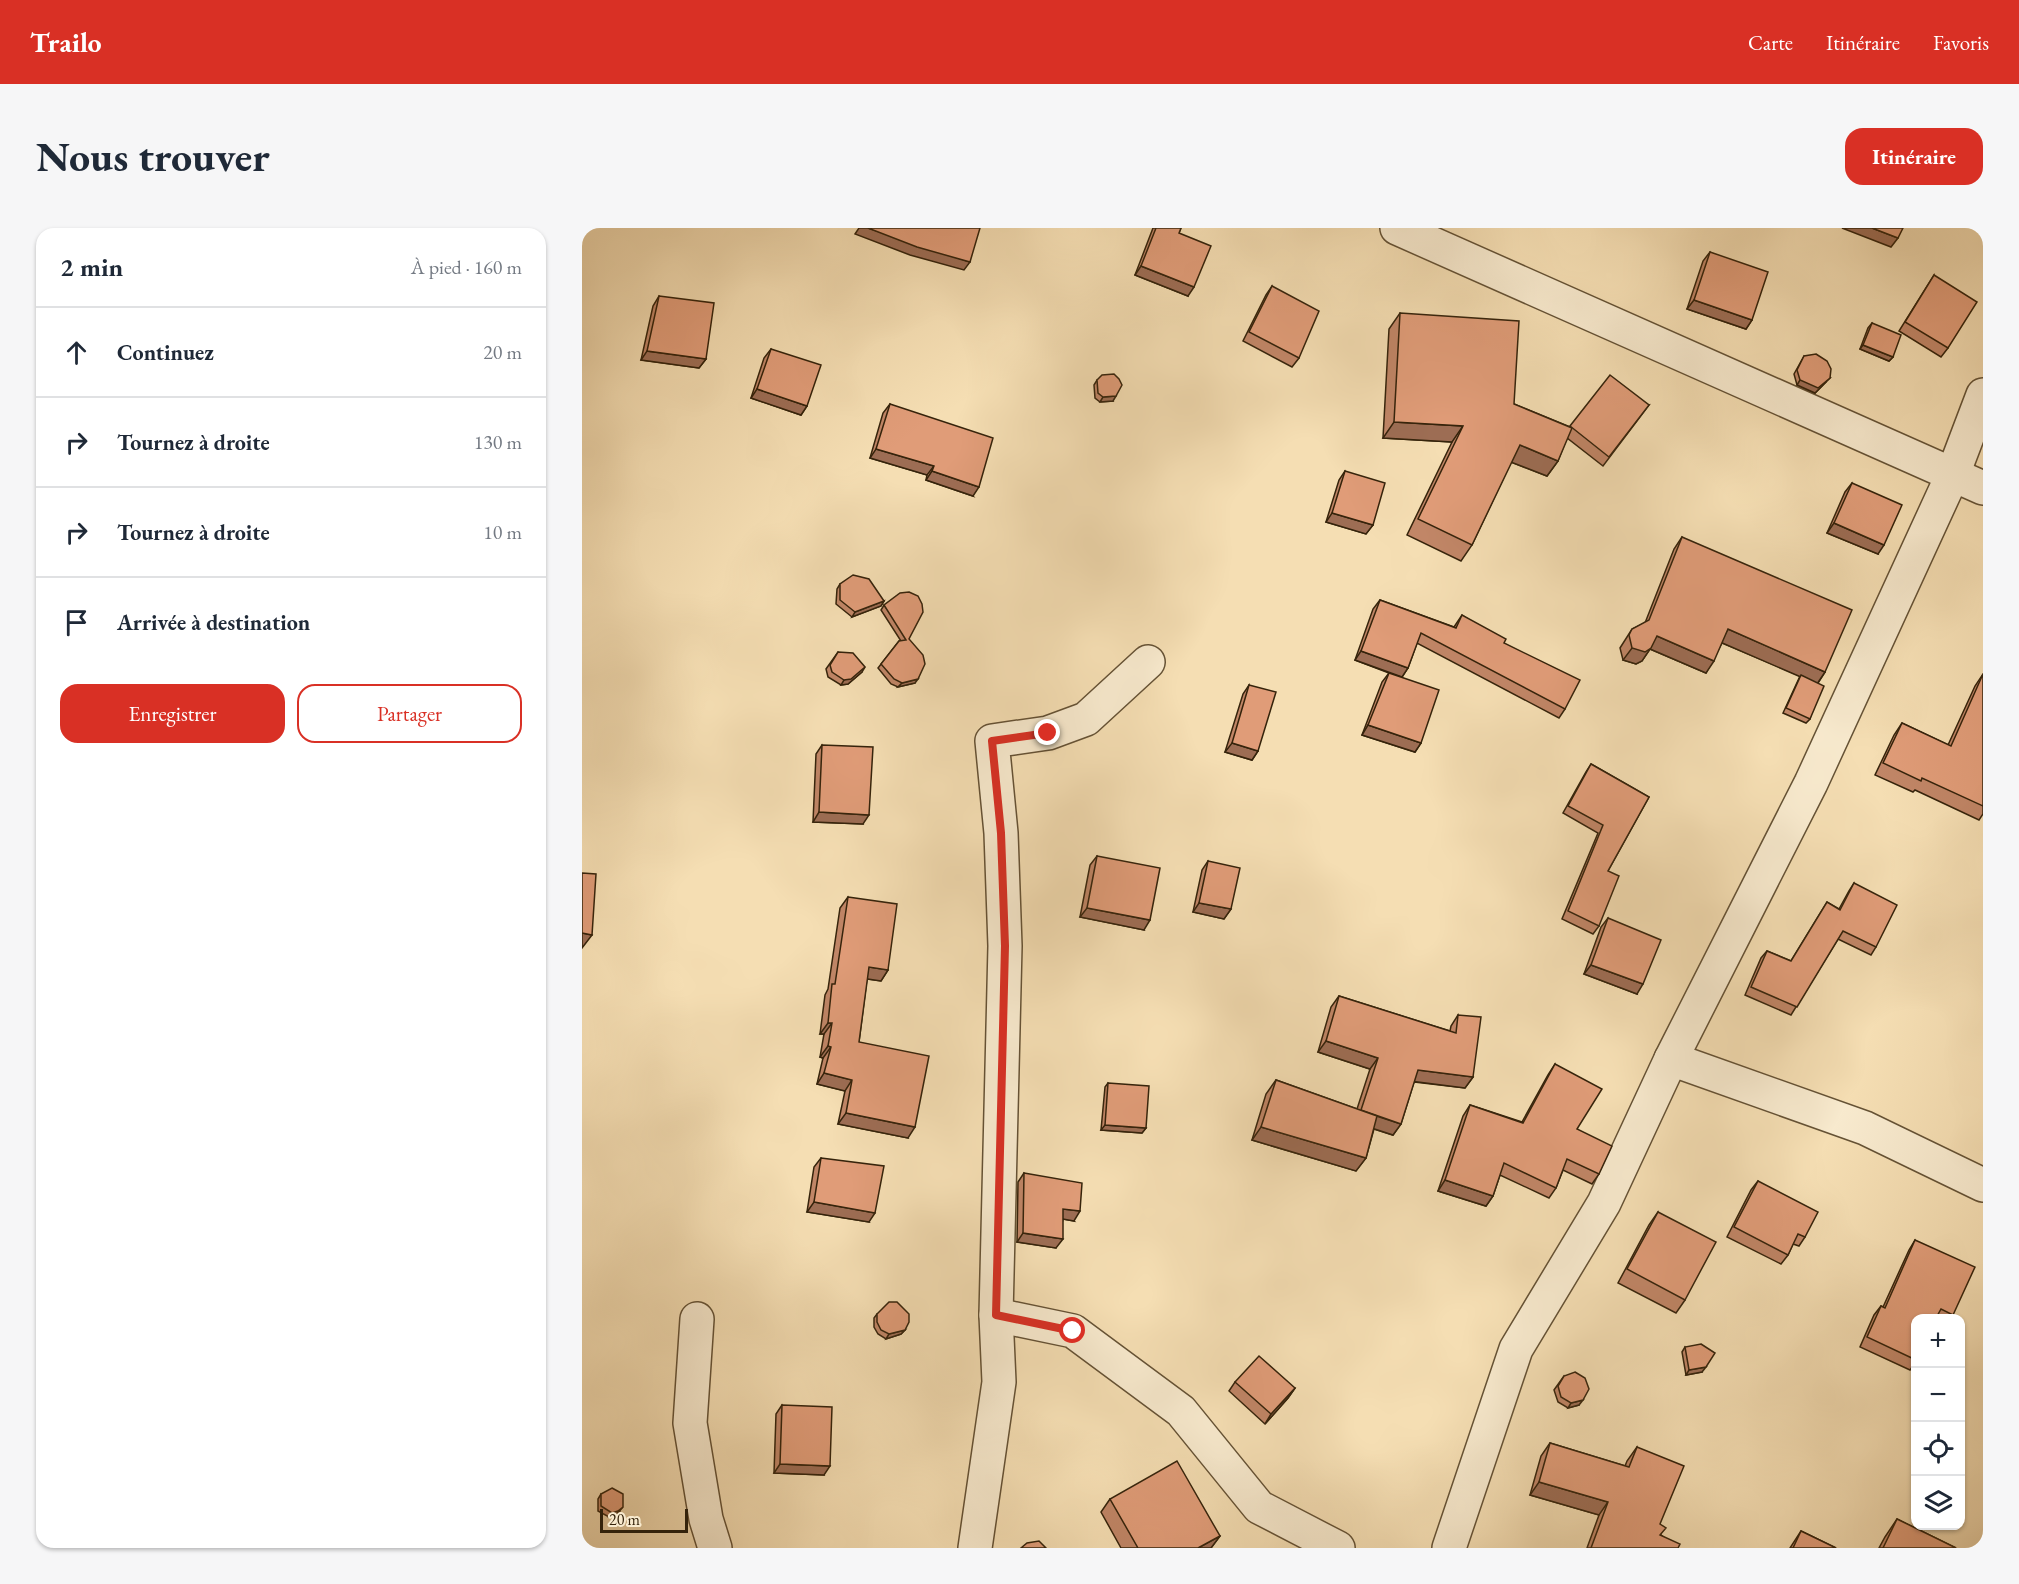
<!DOCTYPE html>
<html lang="fr">
<meta charset="utf-8">
<style>
:root{--surface:#fff;--page:#f6f6f7;--text:#1f2937;--muted:#747a83;--line:#e0e1e3;--accent:#d93025}
body{margin:0;font-family:"EB Garamond",serif;background:var(--page);color:var(--text)}
.controls{position:absolute;right:18px;bottom:18px;display:grid;overflow:hidden;border-radius:12px;box-shadow:0 2px 4px #0004}
.controls button{width:54px;height:54px;display:grid;place-items:center;padding:0;border:0;border-bottom:2px solid var(--line);background:var(--surface);color:var(--text);font:30px sans-serif}
.scale{position:absolute;left:18px;bottom:15px;width:88px;box-sizing:border-box;padding-left:6px;border:3px solid #35230b;border-top:0;font-size:16px;line-height:21px;white-space:nowrap;color:#35230b;-webkit-text-stroke:4px #f8eace;paint-order:stroke}
.stop{position:absolute;width:18px;height:18px;margin:-14px;border:4px solid #d93025;border-radius:50%;background:#fff}
.stop.end{background:#d93025;border-color:#fff;box-shadow:0 2px 6px #0008}
.list{margin:0;padding:0;list-style:none}
h2{display:flex;justify-content:space-between;align-items:center;height:78px;margin:0;padding:0 24px;font-size:26px}
h2 small{font-size:20px;font-weight:400;color:var(--muted)}
.list li{display:grid;grid-template-columns:39px 1fr auto;gap:18px;align-items:center;box-sizing:border-box;height:90px;padding:0 24px;border-top:2px solid var(--line)}
.list b{display:block;font-size:22px;white-space:nowrap}
.list em{font-size:20px;font-style:normal;color:var(--muted)}
.actions{display:flex;gap:12px;padding:18px 24px}
.actions a{flex:1;padding:14px 0;border:2px solid var(--accent);border-radius:18px;text-align:center;font-size:21px;color:var(--accent)}
.actions .main{background:var(--accent);color:#fff}
.icon{flex:none;width:33px;height:33px;fill:none;stroke:currentColor;stroke-width:2;stroke-linecap:round;stroke-linejoin:round}
.map{position:relative;flex:none;width:1401px;height:1320px;overflow:hidden;border-radius:18px}
header{display:flex;align-items:center;gap:36px;box-sizing:border-box;height:84px;padding:0 30px;background:var(--accent);color:#fff}
header strong{font-size:28px}
nav{display:flex;gap:33px;margin-inline-start:auto;font-size:21px}
.intro{display:flex;align-items:center;justify-content:space-between;box-sizing:border-box;height:144px;padding:0 36px}
h1{margin:0;font-size:42px}
.button{padding:15px 27px;border-radius:18px;background:var(--accent);color:#fff;font-size:21px;font-weight:700}
main{display:flex;gap:36px;padding:0 36px}
aside{flex:1;background:var(--surface);border-radius:18px;box-shadow:0 2px 4px #0004}
.map>svg:first-child{display:block}
.lines{fill:none;stroke-linecap:round;stroke-linejoin:round}
.minor-casing{stroke:#655235;stroke-width:36}
.minor{stroke:#f8eace;stroke-width:33}
.wall{fill:#c18667;stroke:#35230b;stroke-width:1.5}
.shaded-wall{fill:#9d6d54;stroke:#35230b;stroke-width:1.5}
.building{fill:#e09c78;stroke:#35230b;stroke-width:1.5}
.route{stroke:#d93025;stroke-width:8}
</style>
<header>
<strong>Trailo</strong>
<nav><a>Carte</a><a>Itinéraire</a><a>Favoris</a></nav>
</header>
<div class="intro"><h1>Nous trouver</h1><a class="button">Itinéraire</a></div>
<main>
<aside>
<h2>2 min<small>À pied · 160 m</small></h2>
<ul class="list">
<li><svg class="icon" aria-label="ahead" viewBox="0 0 24 24"><path d="M12 20V5M6 11l6-6 6 6"/></svg><div><b>Continuez</b></div><em>20 m</em></li>
<li><svg class="icon" aria-label="right" viewBox="0 0 24 24"><path d="M7 20v-9h11M14 6l5 5-5 5"/></svg><div><b>Tournez à droite</b></div><em>130 m</em></li>
<li><svg class="icon" aria-label="right" viewBox="0 0 24 24"><path d="M7 20v-9h11M14 6l5 5-5 5"/></svg><div><b>Tournez à droite</b></div><em>10 m</em></li>
<li><svg class="icon" aria-label="arrive" viewBox="0 0 24 24"><path d="M6 21V4h12l-3 4 3 4H6"/></svg><div><b>Arrivée à destination</b></div></li>
</ul>
<div class="actions"><a class="main">Enregistrer</a><a>Partager</a></div>
</aside>
<div class="map">
<svg width="1401" height="1320" viewBox="0 0 1401 1320">
<rect width="100%" height="100%" fill="#f5deb3"/>
<filter id="stains"><feTurbulence type="fractalNoise" baseFrequency=".00333" numOctaves="4"/><feColorMatrix values="0 0 0 0 .2 0 0 0 0 .09 0 0 0 0 .02 0 0 0 .5 -.17"/></filter>
<radialGradient id="worn" r=".72"><stop offset=".6" stop-color="#630" stop-opacity="0"/><stop offset="1" stop-color="#630" stop-opacity=".3"/></radialGradient>
<g class="lines">
<defs>
<g id="minor">
<polyline points="815,0 1401,260"/>
<polyline points="1089,831 1283,900 1401,957"/>
<polyline points="414,1087 491,1103 599,1183 677,1279 756,1320"/>
<polyline points="115,1091 108,1195 124,1291 133,1320"/>
<polyline points="393,1320 417,1154 414,1087 423,718 419,605 410,513 466,505 504,491 566,434"/>
<polyline points="867,1320 934,1121 1022,975 1089,831 1229,555 1371,246 1401,167"/>
</g>
</defs>
<use href="#minor" class="minor-casing"/>
<use href="#minor" class="minor"/>
</g>
<g class="wall">
<polygon points="571,0 599,0 597,5 606,68 553,47"/>
<polygon points="1128,24 1170,92 1164,101 1105,81 1121,33"/>
<polygon points="1352,47 1366,120 1359,129 1317,103"/>
<polygon points="690,58 717,130 710,139 661,113 684,67"/>
<polygon points="77,68 124,131 117,140 59,132 71,78"/>
<polygon points="818,85 932,176 988,199 1067,177 1021,238 985,210 976,233 965,248 929,234 890,317 879,333 825,307 870,214 801,210 807,101"/>
<polygon points="1290,95 1311,129 1307,133 1278,121 1286,100"/>
<polygon points="189,121 225,178 219,187 169,170 182,130"/>
<polygon points="1222,128 1244,154 1233,165 1215,157 1212,146"/>
<polygon points="515,152 531,173 518,174 513,170 512,157"/>
<polygon points="308,176 391,268 344,252 345,247 288,230 301,185"/>
<polygon points="763,243 791,297 784,306 744,294 757,252"/>
<polygon points="1270,255 1296,326 1245,305 1263,264"/>
<polygon points="1100,309 1243,444 1236,455 1228,491 1224,495 1201,485 1218,448 1140,415 1124,445 1068,421 1060,433 1054,436 1041,432 1038,420 1050,401 1063,395 1092,321"/>
<polygon points="258,356 302,373 299,378 270,389 254,376 255,361"/>
<polygon points="798,372 872,399 880,387 922,415 983,481 977,490 835,415 826,440 820,449 839,515 833,524 780,507 800,454 807,445 773,432 791,381"/>
<polygon points="302,377 327,411 333,455 316,459 309,456 296,440 317,413 319,413 299,382"/>
<polygon points="256,424 280,444 266,456 259,457 246,449 244,441"/>
<polygon points="1401,446 1401,586 1397,592 1333,562 1331,564 1293,547 1312,507 1320,495 1366,517 1393,458"/>
<polygon points="667,457 676,523 670,532 643,524 661,466"/>
<polygon points="240,517 281,596 231,594 234,526"/>
<polygon points="1009,536 1067,569 1026,643 1017,698 1011,706 980,691 1016,605 981,585 1004,544"/>
<polygon points="515,628 562,702 498,689 508,637"/>
<polygon points="626,633 649,681 642,691 611,684 620,642"/>
<polygon points="1272,655 1294,719 1289,727 1256,711 1209,787 1163,767 1179,730 1185,723 1209,733 1245,674 1257,681 1267,663"/>
<polygon points="266,669 306,742 299,753 285,751 277,814 326,910 256,896 263,863 235,856 241,830 238,829 242,806 238,806 243,767 246,761 258,680"/>
<polygon points="1026,690 1055,766 1002,746 1019,699"/>
<polygon points="757,768 868,803 869,798 876,787 891,849 883,860 832,854 819,896 811,907 792,901 784,930 774,943 670,912 684,866 694,852 775,881 788,841 736,824 749,779"/>
<polygon points="973,836 995,901 1017,946 1010,956 981,942 974,960 967,970 918,947 911,968 904,978 856,963 881,888 888,877 940,894 966,847"/>
<polygon points="526,855 564,900 560,905 519,902 523,859"/>
<polygon points="239,930 287,994 225,984 232,939"/>
<polygon points="442,945 492,993 481,991 474,1020 435,1014 436,954"/>
<polygon points="1176,953 1223,1009 1217,1018 1211,1016 1206,1027 1199,1036 1145,1009 1169,962"/>
<polygon points="1076,984 1103,1072 1094,1085 1036,1055 1067,997"/>
<polygon points="1333,1012 1371,1087 1368,1090 1334,1090 1334,1134 1328,1142 1278,1119 1292,1087 1299,1078 1301,1079 1327,1022"/>
<polygon points="295,1086 323,1102 319,1106 304,1111 296,1106 292,1099 292,1090"/>
<polygon points="1103,1119 1120,1144 1104,1147 1100,1124"/>
<polygon points="982,1148 997,1177 986,1180 976,1174 972,1162"/>
<polygon points="653,1154 713,1160 706,1170 683,1196 647,1163"/>
<polygon points="200,1177 242,1247 192,1245 194,1186"/>
<polygon points="968,1215 1043,1238 1045,1233 1055,1219 1078,1296 1079,1307 1096,1320 1005,1320 1017,1287 948,1267 959,1228"/>
<polygon points="19,1266 38,1283 33,1288 27,1289 16,1283 16,1271"/>
<polygon points="528,1271 638,1308 629,1320 539,1320 519,1284"/>
<polygon points="1315,1291 1374,1320 1297,1320 1303,1309"/>
<polygon points="1219,1303 1254,1320 1208,1320"/>
</g>
<g class="shaded-wall">
<polygon points="277,0 286,0 388,34 382,42 328,27 273,6"/>
<polygon points="1260,0 1290,0 1316,10 1309,19"/>
<polygon points="559,38 612,59 606,68 553,47"/>
<polygon points="1112,72 1170,92 1164,101 1105,81"/>
<polygon points="1281,117 1311,129 1307,133 1278,121"/>
<polygon points="65,123 124,131 117,140 59,132"/>
<polygon points="1248,150 1233,165 1215,157 1218,152"/>
<polygon points="175,161 225,178 219,187 169,170"/>
<polygon points="534,168 531,173 518,174 521,169"/>
<polygon points="812,194 881,198 870,214 801,210"/>
<polygon points="938,217 976,233 965,248 926,233"/>
<polygon points="294,221 352,238 345,247 288,230"/>
<polygon points="350,243 397,259 391,268 344,252"/>
<polygon points="750,285 791,297 784,306 744,294"/>
<polygon points="1252,295 1302,317 1296,326 1245,305"/>
<polygon points="302,373 299,378 270,389 273,384"/>
<polygon points="1146,401 1243,444 1235,456 1138,414"/>
<polygon points="1075,408 1132,433 1124,445 1068,421 1060,433 1054,436 1041,432 1050,420"/>
<polygon points="779,423 826,440 820,449 773,432"/>
<polygon points="283,439 280,444 266,456 259,457 262,452"/>
<polygon points="336,451 333,455 316,459 320,455"/>
<polygon points="786,497 839,515 833,524 780,507"/>
<polygon points="650,515 676,523 670,532 643,524"/>
<polygon points="237,584 287,587 281,596 231,594"/>
<polygon points="617,675 649,681 642,691 611,684"/>
<polygon points="505,680 568,692 562,702 498,689"/>
<polygon points="0,705 10,707 0,720"/>
<polygon points="1009,737 1061,756 1055,766 1002,746"/>
<polygon points="287,739 306,742 299,753 279,750"/>
<polygon points="246,795 250,795 242,806 238,806"/>
<polygon points="744,813 796,830 788,841 736,824"/>
<polygon points="246,818 249,819 241,830 238,829"/>
<polygon points="836,842 891,849 883,860 828,853"/>
<polygon points="242,845 270,852 263,863 235,856"/>
<polygon points="779,883 819,896 811,907 771,894"/>
<polygon points="264,885 333,899 326,910 256,896"/>
<polygon points="523,897 564,900 560,905 519,902"/>
<polygon points="679,899 784,930 774,943 670,912"/>
<polygon points="863,952 911,968 904,978 856,963"/>
<polygon points="232,974 293,985 287,994 225,984"/>
<polygon points="481,981 498,983 492,993 475,990"/>
<polygon points="441,1005 481,1011 474,1020 435,1014"/>
<polygon points="323,1102 319,1106 304,1111 307,1106"/>
<polygon points="1124,1139 1120,1144 1104,1147 1107,1142"/>
<polygon points="713,1160 706,1170 683,1196 689,1186"/>
<polygon points="1001,1172 997,1177 986,1180 989,1175"/>
<polygon points="198,1236 248,1238 242,1247 192,1245"/>
<polygon points="957,1254 1026,1274 1017,1287 948,1267"/>
<polygon points="41,1279 33,1288 27,1289 30,1285"/>
<polygon points="638,1308 629,1320 616,1320"/>
</g>
<g class="building">
<polygon points="286,0 398,0 388,34 335,19"/>
<polygon points="574,0 599,0 597,5 629,18 612,59 559,38"/>
<polygon points="1290,0 1321,0 1316,10"/>
<polygon points="1128,24 1186,44 1170,92 1112,72"/>
<polygon points="1352,47 1395,74 1366,120 1323,94"/>
<polygon points="690,58 737,83 717,130 667,104"/>
<polygon points="77,68 132,75 124,131 65,123"/>
<polygon points="818,85 937,93 932,176 990,200 976,233 938,217 890,317 836,291 881,198 812,194"/>
<polygon points="1290,95 1319,107 1311,129 1281,117"/>
<polygon points="189,121 239,137 225,178 175,161"/>
<polygon points="1234,126 1245,133 1249,141 1248,150 1236,160 1218,152 1215,142 1222,128"/>
<polygon points="532,146 537,151 540,157 534,168 521,169 516,165 515,152 520,147"/>
<polygon points="1028,147 1067,177 1027,229 988,198"/>
<polygon points="308,176 411,210 397,259 350,243 352,238 294,221"/>
<polygon points="763,243 803,255 791,297 750,285"/>
<polygon points="1270,255 1320,277 1302,317 1252,295"/>
<polygon points="1100,309 1270,382 1243,444 1146,401 1132,433 1075,408 1069,420 1063,424 1050,420 1047,407 1050,401 1067,392"/>
<polygon points="271,347 287,351 302,373 273,384 258,372 258,356"/>
<polygon points="327,364 336,368 340,376 341,384 327,411 341,427 343,436 336,451 320,455 312,451 299,436 317,413 324,412 302,377 318,365"/>
<polygon points="798,372 874,400 880,387 924,411 922,415 998,452 983,481 839,405 826,440 779,423"/>
<polygon points="256,424 271,425 283,439 269,451 262,452 250,444 248,437"/>
<polygon points="807,445 857,462 839,515 786,497"/>
<polygon points="1401,446 1401,578 1340,550 1339,553 1301,535 1320,495 1369,518"/>
<polygon points="1219,447 1242,458 1228,491 1204,480"/>
<polygon points="667,457 694,464 676,523 650,515"/>
<polygon points="240,517 291,519 287,587 237,584"/>
<polygon points="1009,536 1067,569 1026,643 1037,648 1017,698 986,683 1021,597 986,578"/>
<polygon points="515,628 578,640 568,692 505,680"/>
<polygon points="626,633 658,640 649,681 617,675"/>
<polygon points="0,645 14,646 10,707 0,705"/>
<polygon points="1272,655 1315,677 1294,719 1261,703 1215,779 1169,759 1185,723 1209,733 1245,674 1258,682"/>
<polygon points="266,669 315,676 306,742 287,739 277,814 347,828 333,899 264,885 270,852 242,845 249,819 246,818 250,795 246,795 250,756 253,756"/>
<polygon points="1026,690 1079,712 1061,756 1009,737"/>
<polygon points="757,768 874,805 876,787 899,789 891,849 836,842 819,896 779,882 796,830 744,813"/>
<polygon points="973,836 1020,861 995,901 1030,918 1017,946 985,931 974,960 922,935 911,968 863,952 888,877 941,895"/>
<polygon points="694,852 795,888 784,930 679,899"/>
<polygon points="526,855 567,858 564,900 523,897"/>
<polygon points="239,930 302,938 293,985 232,974"/>
<polygon points="442,945 500,955 498,983 481,981 481,1011 441,1005"/>
<polygon points="1176,953 1236,984 1223,1009 1216,1006 1206,1027 1152,999"/>
<polygon points="1076,984 1134,1014 1103,1072 1045,1041"/>
<polygon points="1333,1012 1393,1039 1371,1087 1359,1081 1354,1090 1334,1090 1334,1132 1285,1109 1299,1078 1303,1080"/>
<polygon points="307,1074 315,1074 327,1086 327,1094 323,1102 307,1106 299,1102 295,1094 295,1086"/>
<polygon points="1119,1116 1133,1125 1124,1139 1107,1142 1103,1119"/>
<polygon points="677,1128 713,1160 689,1186 653,1154"/>
<polygon points="993,1144 1003,1150 1007,1161 1001,1172 989,1175 979,1169 976,1158 982,1148"/>
<polygon points="200,1177 250,1179 248,1238 198,1236"/>
<polygon points="968,1215 1047,1239 1055,1219 1102,1238 1078,1296 1084,1300 1078,1307 1098,1316 1096,1320 1009,1320 1026,1274 957,1254"/>
<polygon points="595,1233 638,1308 616,1320 556,1320 528,1271"/>
<polygon points="30,1260 41,1266 41,1279 36,1283 30,1285 19,1278 19,1266"/>
<polygon points="1315,1291 1374,1320 1301,1320"/>
<polygon points="1219,1303 1254,1320 1211,1320"/>
<polygon points="457,1313 464,1320 439,1320 445,1315"/>
</g>
<g class="lines">
<polyline class="route" points="466,505 410,513 419,605 423,718 414,1087 491,1103"/>
</g>
<rect width="100%" height="100%" filter="url(#stains)"/>
<rect width="100%" height="100%" fill="url(#worn)"/>
</svg>
<div class="controls">
<button>+</button>
<button>−</button>
<button><svg class="icon" aria-label="locate" viewBox="0 0 24 24"><circle cx="12" cy="12" r="6"/><path d="M12 2v4M12 18v4M2 12h4M18 12h4"/></svg></button>
<button><svg class="icon" aria-label="layers" viewBox="0 0 24 24"><path d="M12 4l9 5-9 5-9-5zM3 14l9 5 9-5"/></svg></button>
</div>
<div class="scale">20 m</div>
<div class="stop" style="left:491px;top:1103px"></div>
<div class="stop end" style="left:466px;top:505px"></div>
</div>
</main>
